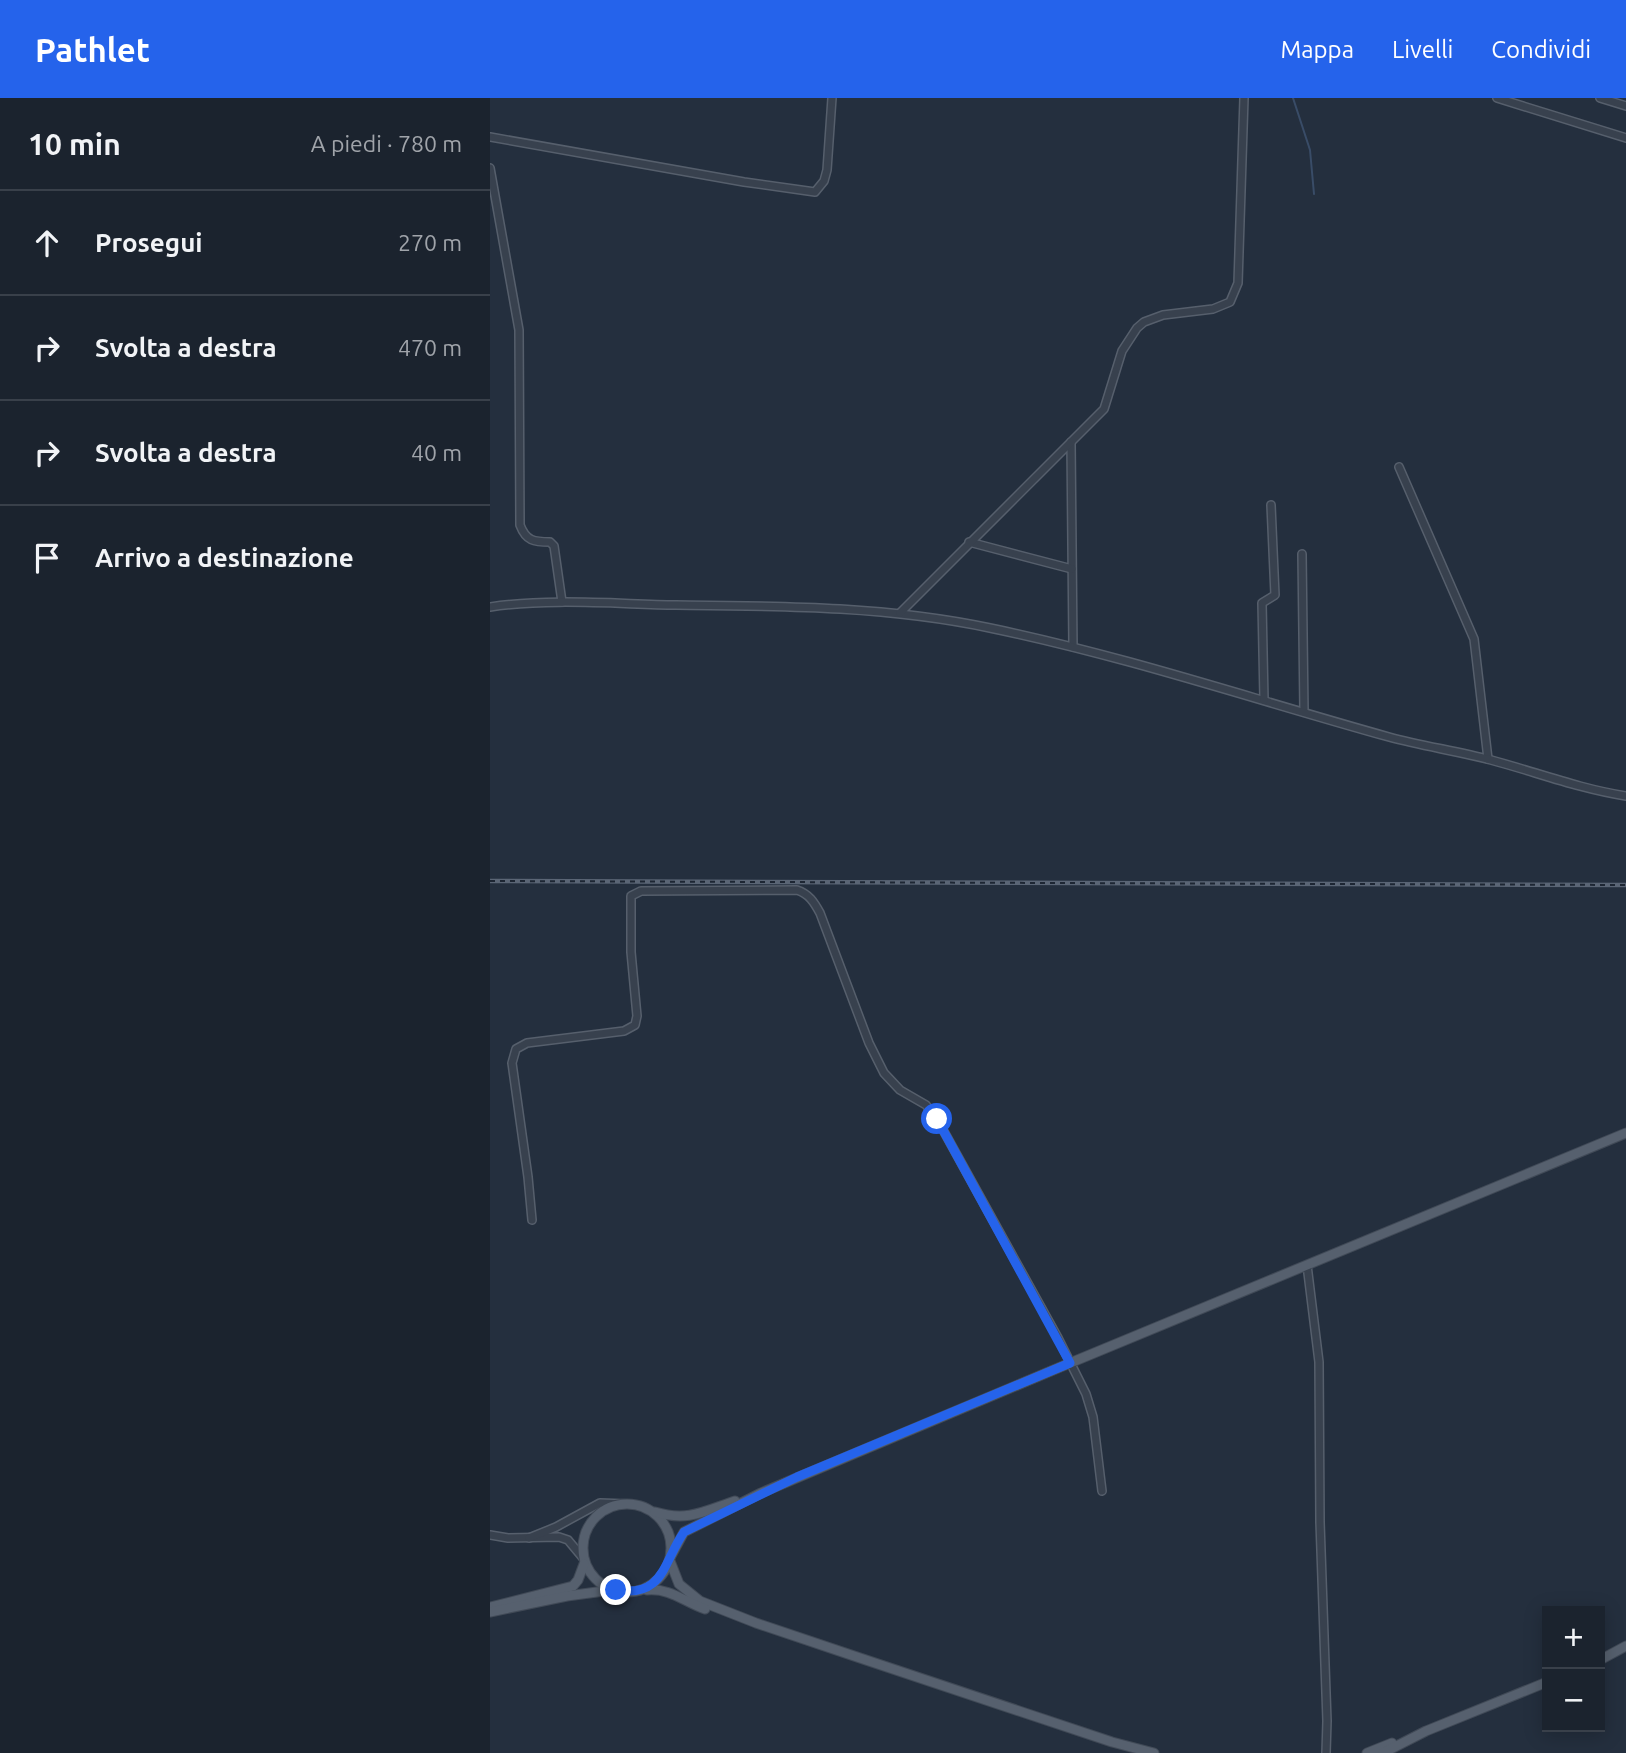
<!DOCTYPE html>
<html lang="it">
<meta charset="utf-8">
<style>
:root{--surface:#1b232e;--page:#242b36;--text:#f1f3f6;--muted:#a0a4aa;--line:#39404a;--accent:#2563eb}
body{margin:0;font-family:Ubuntu,sans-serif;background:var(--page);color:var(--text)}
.controls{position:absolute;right:21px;bottom:21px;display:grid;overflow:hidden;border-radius:0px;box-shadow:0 4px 18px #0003}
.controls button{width:63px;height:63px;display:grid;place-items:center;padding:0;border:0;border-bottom:2px solid var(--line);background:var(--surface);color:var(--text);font:35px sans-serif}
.stop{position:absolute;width:21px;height:21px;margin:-16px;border:5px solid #2563eb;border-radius:50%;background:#fff}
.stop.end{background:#2563eb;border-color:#fff;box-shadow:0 2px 7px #0008}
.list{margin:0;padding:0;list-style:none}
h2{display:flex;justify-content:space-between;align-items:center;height:91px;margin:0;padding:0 28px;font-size:30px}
h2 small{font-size:23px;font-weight:400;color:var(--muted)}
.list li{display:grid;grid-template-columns:46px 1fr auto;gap:21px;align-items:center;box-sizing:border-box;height:105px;padding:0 28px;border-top:2px solid var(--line)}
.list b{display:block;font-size:26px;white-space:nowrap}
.list em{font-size:23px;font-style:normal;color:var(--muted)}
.icon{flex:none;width:38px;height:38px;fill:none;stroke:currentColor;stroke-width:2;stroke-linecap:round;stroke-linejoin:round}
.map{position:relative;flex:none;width:1136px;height:1655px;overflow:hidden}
header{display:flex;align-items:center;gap:42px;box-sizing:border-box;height:98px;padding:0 35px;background:var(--accent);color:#fff}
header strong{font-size:33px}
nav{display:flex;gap:38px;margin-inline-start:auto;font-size:24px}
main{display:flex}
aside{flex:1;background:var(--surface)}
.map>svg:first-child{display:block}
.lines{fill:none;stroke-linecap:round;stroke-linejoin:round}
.stream{stroke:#394c67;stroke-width:2}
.minor-casing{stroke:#565f6c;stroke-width:10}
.major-casing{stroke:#414a57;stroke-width:11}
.minor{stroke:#38414e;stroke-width:7}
.major{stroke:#56606e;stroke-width:9}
.rail-casing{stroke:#5a6575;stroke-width:4.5}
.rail{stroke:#1d2633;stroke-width:2;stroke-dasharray:5;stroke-linecap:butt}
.route{stroke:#2563eb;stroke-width:9}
</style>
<header>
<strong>Pathlet</strong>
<nav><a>Mappa</a><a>Livelli</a><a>Condividi</a></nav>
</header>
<main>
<aside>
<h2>10 min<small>A piedi · 780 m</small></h2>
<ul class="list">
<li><svg class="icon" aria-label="ahead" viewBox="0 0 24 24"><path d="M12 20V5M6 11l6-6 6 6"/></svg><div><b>Prosegui</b></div><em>270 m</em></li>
<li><svg class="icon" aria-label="right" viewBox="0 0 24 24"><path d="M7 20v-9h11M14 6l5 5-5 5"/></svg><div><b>Svolta a destra</b></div><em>470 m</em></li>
<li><svg class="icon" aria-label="right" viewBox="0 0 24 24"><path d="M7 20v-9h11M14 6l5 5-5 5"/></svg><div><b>Svolta a destra</b></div><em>40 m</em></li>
<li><svg class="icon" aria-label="arrive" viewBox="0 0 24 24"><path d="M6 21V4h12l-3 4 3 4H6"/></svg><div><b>Arrivo a destinazione</b></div></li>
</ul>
</aside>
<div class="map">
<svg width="1136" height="1655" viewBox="0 0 1136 1655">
<rect width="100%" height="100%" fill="#242f3e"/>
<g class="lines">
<polyline class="stream" points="803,0 820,52 824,96"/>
<defs>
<g id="minor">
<polyline points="1007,0 1136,40"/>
<polyline points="1110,0 1136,8"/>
<polyline points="0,39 254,84 325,94 334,83 337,72 342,0"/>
<path d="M 0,70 L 29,232 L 30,427 C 36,443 44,444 60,444 L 64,448 L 72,504"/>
<polyline points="581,344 583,549"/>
<polyline points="909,369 984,541 998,661"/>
<polyline points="479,444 582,471"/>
<polyline points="812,456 814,614"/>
<path d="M 0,509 C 61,500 125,506 186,507 C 291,508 396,508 500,530 C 635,558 766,602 899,639 C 932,648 967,653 1001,662 C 1046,674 1090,691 1136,698"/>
<polyline points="410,515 614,311 632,253 647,230 654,224 673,217 723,211 740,204 748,185 754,0"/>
<polyline points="774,602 772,505 785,497 781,407"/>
<path d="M 42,1122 L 38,1079 L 22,965 L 26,951 L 37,945 L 134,933 L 145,927 L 147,918 L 141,854 L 141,798 L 151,793 L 307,792 C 319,796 324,804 330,815 L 379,945 L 394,975 L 410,992 L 436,1007 L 447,1021 L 568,1240 L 596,1296 L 603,1319 L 612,1393"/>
<polyline points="817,1167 829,1264 830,1424 837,1623 836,1655"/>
<polyline points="0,1437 18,1440 69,1439 78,1442 93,1460"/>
<polyline points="39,1440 66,1429 110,1405 137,1406"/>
</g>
<g id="major">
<circle cx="137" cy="1450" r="44"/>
<path d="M 165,1414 C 198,1424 215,1413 245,1403"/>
<polyline points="181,1458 194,1434 271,1395 580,1265 1136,1035"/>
<polyline points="180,1463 189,1486 210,1503 266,1525 376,1562 622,1644 664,1655"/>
<path d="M 157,1492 C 181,1490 194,1504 215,1511"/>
<polyline points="1,1509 83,1488 88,1482 94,1466"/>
<polyline points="0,1514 77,1498 122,1492"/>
<polyline points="1110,1562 1136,1548"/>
<polyline points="877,1655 902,1645"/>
<polyline points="893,1655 936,1633 1057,1584"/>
</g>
</defs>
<use href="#minor" class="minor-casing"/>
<use href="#major" class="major-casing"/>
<use href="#minor" class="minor"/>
<use href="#major" class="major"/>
<defs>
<polyline id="rail" points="0,783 1136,787"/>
</defs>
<use href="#rail" class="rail-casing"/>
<use href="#rail" class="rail"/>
</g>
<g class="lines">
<path class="route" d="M 126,1492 C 174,1500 173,1464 194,1434 L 307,1379 L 580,1265 L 447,1021"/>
</g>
</svg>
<div class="controls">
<button>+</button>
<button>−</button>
</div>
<div class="stop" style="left:447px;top:1021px"></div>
<div class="stop end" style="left:126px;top:1492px"></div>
</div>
</main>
